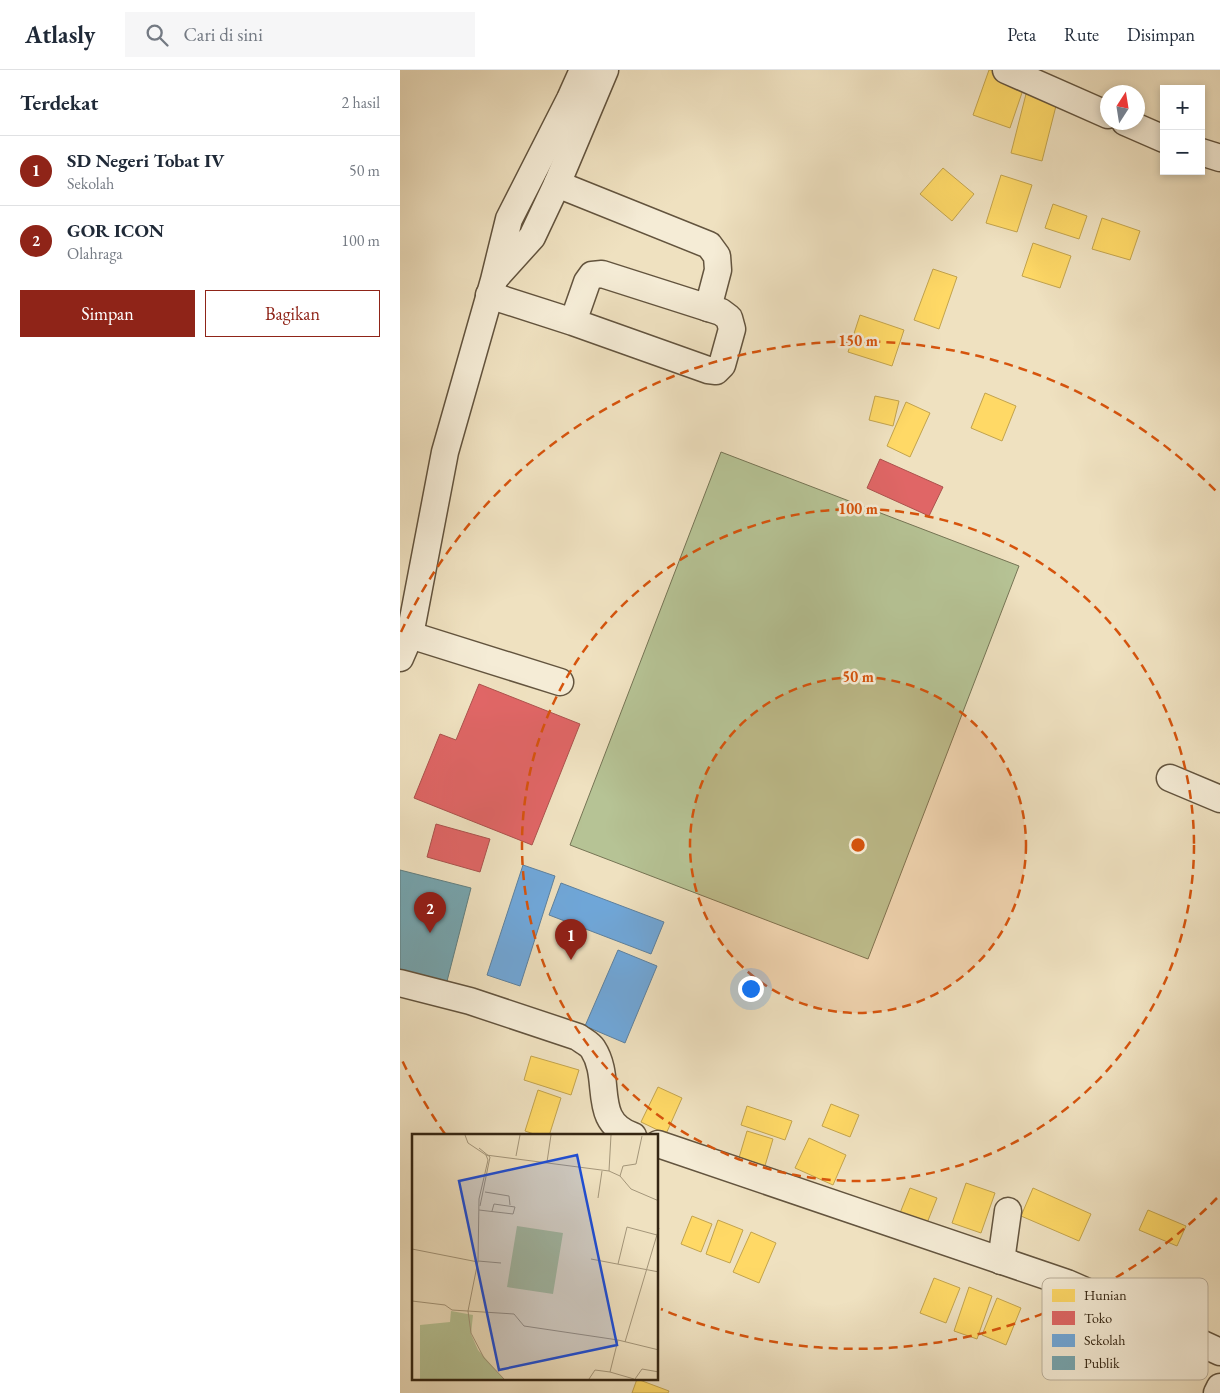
<!DOCTYPE html>
<html lang="id">
<meta charset="utf-8">
<style>
:root{--surface:#fff;--page:#f6f6f7;--text:#1f2937;--muted:#747a83;--line:#e0e1e3;--accent:#8f2418}
body{margin:0;font-family:"EB Garamond",serif;background:var(--page);color:var(--text)}
.controls{position:absolute;right:15px;top:15px;display:grid;overflow:hidden;border-radius:0px;box-shadow:0 2px 8px #0003}
.controls button{width:45px;height:45px;display:grid;place-items:center;padding:0;border:0;border-bottom:1px solid var(--line);background:var(--surface);color:var(--text);font:25px sans-serif}
.compass{position:absolute;left:700px;top:15px;width:45px;height:45px;border-radius:50%;background:var(--surface);box-shadow:0 2px 8px #0003;rotate:12deg}
.you{position:absolute;left:350px;top:918px;width:18px;height:18px;margin:-12px;border:4px solid #fff;border-radius:50%;background:#1a73e8;box-shadow:0 0 0 8px #1a73e833}
.badge{display:grid;place-items:center;width:32px;height:32px;border-radius:50%;background:var(--accent);color:#fff;font-size:16px;font-weight:700}
.pin{position:absolute;translate:-50% -41px;filter:drop-shadow(0 1px 2px #0008)}
.pin::after{content:'';position:absolute;top:26px;width:18px;height:15px;background:inherit;clip-path:polygon(0 0,100% 0,50% 100%)}
.list{margin:0;padding:0;list-style:none}
h2{display:flex;justify-content:space-between;align-items:center;height:65px;margin:0;padding:0 20px;font-size:21px}
h2 small{font-size:16px;font-weight:400;color:var(--muted)}
.list li{display:grid;grid-template-columns:32px 1fr auto;gap:15px;align-items:center;box-sizing:border-box;height:70px;padding:0 20px;border-top:1px solid var(--line)}
.list b{display:block;font-size:19px;white-space:nowrap}
.list p{margin:0;font-size:16px;white-space:nowrap;color:var(--muted)}
.list em{font-size:16px;font-style:normal;color:var(--muted)}
.actions{display:flex;gap:10px;padding:15px 20px}
.actions a{flex:1;padding:11px 0;border:1px solid var(--accent);border-radius:0px;text-align:center;font-size:18px;color:var(--accent)}
.actions .main{background:var(--accent);color:#fff}
.icon{flex:none;width:28px;height:28px;fill:none;stroke:currentColor;stroke-width:2;stroke-linecap:round;stroke-linejoin:round}
.map{position:relative;flex:none;width:820px;height:1323px;overflow:hidden}
header{display:flex;align-items:center;gap:30px;box-sizing:border-box;height:70px;padding:0 25px;background:var(--surface);border-bottom:1px solid var(--line)}
header strong{font-size:24px}
nav{display:flex;gap:28px;margin-inline-start:auto;font-size:18px}
.search{width:350px;height:45px;background:var(--page);display:flex;align-items:center;gap:12px;box-sizing:border-box;padding:0 18px;border-radius:0px;color:var(--muted);font-size:19px}
main{display:flex}
aside{flex:1;background:var(--surface)}
.map>svg:first-child{display:block}
.green{fill:#b6c395;stroke:#757454}
.homes{fill:#ffd966;stroke:#c2a34d}
.shops{fill:#e06666;stroke:#ac524d}
.schools{fill:#6fa8dc;stroke:#5d819f}
.public{fill:#76a5af;stroke:#627f80}
.lines{fill:none;stroke-linecap:round;stroke-linejoin:round}
.minor-casing{stroke:#63543e;stroke-width:29}
.minor{stroke:#f5ecd6;stroke-width:26}
.ring{fill:none;stroke:#d6540d;stroke-width:2.5;stroke-dasharray:9 6}
.inset-road{fill:none;stroke:#a4967a;stroke-width:1}
.view{fill:#1d4ed8;fill-opacity:0.15;stroke:#1d4ed8;stroke-width:2.5}
.inset-edge{fill:none;stroke:#342512;stroke-width:2.5}
.key{fill:#f5ecd6;stroke:#bbb09b;stroke-width:1}
.key-label{font-size:14px;fill:#342512}
.centre{fill:#d6540d;stroke:#f5ecd6;stroke-width:2.5}
.ring-label{font-size:15px;text-anchor:middle;font-weight:bold;fill:#d6540d;stroke:#f5ecd6;stroke-width:5;stroke-linejoin:round;paint-order:stroke}
</style>
<header>
<strong>Atlasly</strong>
<div class="search"><svg class="icon" aria-label="search" viewBox="0 0 24 24"><circle cx="10" cy="10" r="6"/><path d="M15 15l6 6"/></svg>Cari di sini</div>
<nav><a>Peta</a><a>Rute</a><a>Disimpan</a></nav>
</header>
<main>
<aside>
<h2>Terdekat<small>2 hasil</small></h2>
<ul class="list">
<li><span class="badge">1</span><div><b>SD Negeri Tobat IV</b><p>Sekolah</p></div><em>50 m</em></li>
<li><span class="badge">2</span><div><b>GOR ICON</b><p>Olahraga</p></div><em>100 m</em></li>
</ul>
<div class="actions"><a class="main">Simpan</a><a>Bagikan</a></div>
</aside>
<div class="map">
<svg width="820" height="1323" viewBox="0 0 820 1323">
<rect width="100%" height="100%" fill="#efe1c0"/>
<filter id="stains"><feTurbulence type="fractalNoise" baseFrequency=".004" numOctaves="4"/><feColorMatrix values="0 0 0 0 .2 0 0 0 0 .09 0 0 0 0 .02 0 0 0 .5 -.17"/></filter>
<radialGradient id="worn" r=".72"><stop offset=".6" stop-color="#630" stop-opacity="0"/><stop offset="1" stop-color="#630" stop-opacity=".3"/></radialGradient>
<polygon class="green" points="321,382 619,496 468,889 170,775"/>
<g class="homes">
<polygon points="589,0 597,0 626,11 610,58 573,45"/>
<polygon points="626,24 657,32 642,91 611,83"/>
<polygon points="543,98 574,124 552,151 520,124"/>
<polygon points="601,105 632,115 617,162 586,153"/>
<polygon points="653,134 687,146 679,169 645,158"/>
<polygon points="702,148 740,161 730,190 692,179"/>
<polygon points="633,173 671,186 660,218 622,206"/>
<polygon points="533,199 557,207 539,259 514,250"/>
<polygon points="460,245 504,260 492,296 448,282"/>
<polygon points="585,323 616,336 602,371 571,358"/>
<polygon points="475,326 499,331 493,356 469,350"/>
<polygon points="506,332 530,343 510,387 487,376"/>
<polygon points="131,986 179,1000 171,1025 124,1010"/>
<polygon points="258,1017 282,1028 266,1064 241,1052"/>
<polygon points="138,1020 161,1028 149,1066 140,1066 125,1061"/>
<polygon points="431,1034 459,1045 450,1067 422,1056"/>
<polygon points="347,1036 392,1051 385,1070 341,1055"/>
<polygon points="347,1061 373,1069 364,1099 338,1091"/>
<polygon points="409,1068 446,1085 433,1115 395,1098"/>
<polygon points="566,1113 595,1123 581,1163 552,1153"/>
<polygon points="510,1118 537,1128 525,1158 498,1148"/>
<polygon points="633,1118 691,1144 679,1171 621,1146"/>
<polygon points="748,1140 786,1156 777,1176 739,1160"/>
<polygon points="292,1146 312,1154 301,1182 281,1174"/>
<polygon points="318,1150 343,1160 330,1193 306,1184"/>
<polygon points="351,1162 376,1173 359,1213 333,1202"/>
<polygon points="534,1208 560,1218 546,1253 520,1243"/>
<polygon points="569,1217 592,1226 577,1269 554,1261"/>
<polygon points="597,1228 621,1238 606,1275 582,1265"/>
<polygon points="237,1309 269,1321 268,1323 232,1323"/>
</g>
<g class="shops">
<polygon points="480,389 543,417 529,446 467,418"/>
<polygon points="79,614 180,654 132,775 14,728 40,664 56,670"/>
<polygon points="36,754 90,769 80,802 27,787"/>
</g>
<g class="schools">
<polygon points="123,795 155,806 120,916 87,905"/>
<polygon points="161,813 264,852 251,884 149,845"/>
<polygon points="218,880 257,896 225,973 185,956"/>
</g>
<polygon class="public" points="0,800 71,818 45,919 0,907"/>
<g class="lines">
<defs>
<g id="minor">
<polyline points="606,0 708,45"/>
<polyline points="725,52 764,69"/>
<polyline points="801,82 820,88"/>
<polyline points="157,114 309,175 317,186 318,200 308,238"/>
<polyline points="96,207 132,167 157,114 205,0"/>
<polyline points="89,225 173,252 308,300 316,301 322,295 332,259 329,248 321,242 202,204 192,205 187,212 173,252"/>
<polyline points="10,565 160,612"/>
<polyline points="0,588 10,565 45,382 94,210 109,149 170,29 183,0"/>
<polyline points="770,708 820,729"/>
<path d="M 0,913 L 70,931 L 178,967 C 183,971 190,974 193,979 C 213,1010 190,1051 233,1066"/>
<polyline points="258,1074 667,1213 724,1238 820,1282"/>
<polyline points="601,1191 608,1141"/>
<polyline points="817,1323 820,1317"/>
</g>
</defs>
<use href="#minor" class="minor-casing"/>
<use href="#minor" class="minor"/>
</g>
<circle cx="458" cy="775" r="168" fill="#d6540d" fill-opacity=".12"/>
<g class="ring">
<circle cx="458" cy="775" r="168"/>
<circle cx="458" cy="775" r="336"/>
<path d="M817 1128A504 504 0 0 1 261 1239M45 1064A504 504 0 0 1 1 988M1 562A504 504 0 0 1 817 422"/>
</g>
<g transform="translate(12 1064)">
<rect width="246" height="246" fill="#efe1c0"/>
<path d="M 105,92 L 151,99 L 141,160 L 95,153 ZM 39,177 L 61,181 L 59,200 L 66,216 L 92,245 L 8,245 L 8,191 L 38,188 Z" fill="#b6c395"/>
<path class="inset-road" d="M 53,1 L 56,9 L 74,21 L 76,26 L 67,65 L 66,127 L 56,177 L 59,199 L 72,224 L 92,245M 67,14 L 78,23 L 68,72M 74,21 L 197,37 L 208,42 L 219,55 L 247,67M 104,22 L 108,1M 135,28 L 139,1M 197,37 L 199,1M 208,42 L 211,32 L 224,30 L 230,2M 73,58 L 97,62 L 98,71M 186,64 L 190,37M 67,76 L 101,80 L 103,73 L 82,70 L 80,77M 0,115 L 66,128M 179,125 L 247,138M 66,127 L 89,129M 206,130 L 215,93 L 245,101M 0,167 L 33,171 L 40,176 L 102,180 L 112,192 L 206,206 L 198,238 L 222,245M 206,206 L 247,216M 213,208 L 247,94M 177,245 L 183,236 L 198,238M 223,245 L 230,235 L 247,238"/>
<path class="view" d="M 165,21 L 205,211 L 87,236 L 47,47 Z"/>
<rect width="246" height="246" class="inset-edge"/>
</g>
<rect x="642" y="1208" width="166" height="102" rx="8" class="key"/>
<rect x="652" y="1219" width="23" height="13" fill="#ffd966"/>
<rect x="652" y="1241" width="23" height="14" fill="#e06666"/>
<rect x="652" y="1264" width="23" height="13" fill="#6fa8dc"/>
<rect x="652" y="1286" width="23" height="14" fill="#76a5af"/>
<g class="key-label">
<text x="684" y="1230">Hunian</text>
<text x="684" y="1253">Toko</text>
<text x="684" y="1275">Sekolah</text>
<text x="684" y="1298">Publik</text>
</g>
<circle cx="458" cy="775" r="8" class="centre"/>
<g class="ring-label">
<text x="458" y="276">150 m</text>
<text x="458" y="444">100 m</text>
<text x="458" y="612">50 m</text>
</g>
<rect width="100%" height="100%" filter="url(#stains)"/>
<rect width="100%" height="100%" fill="url(#worn)"/>
</svg>
<div class="controls">
<button>+</button>
<button>−</button>
</div>
<svg class="compass" viewBox="-18 -18 36 36"><path d="M0-13l5 13h-10z" fill="#e53935"/><path d="M0 13l5-13h-10z" fill="#747a83"/></svg>
<div class="you"></div>
<div class="pin badge" style="left:171px;top:890px">1</div>
<div class="pin badge" style="left:30px;top:863px">2</div>
</div>
</main>
